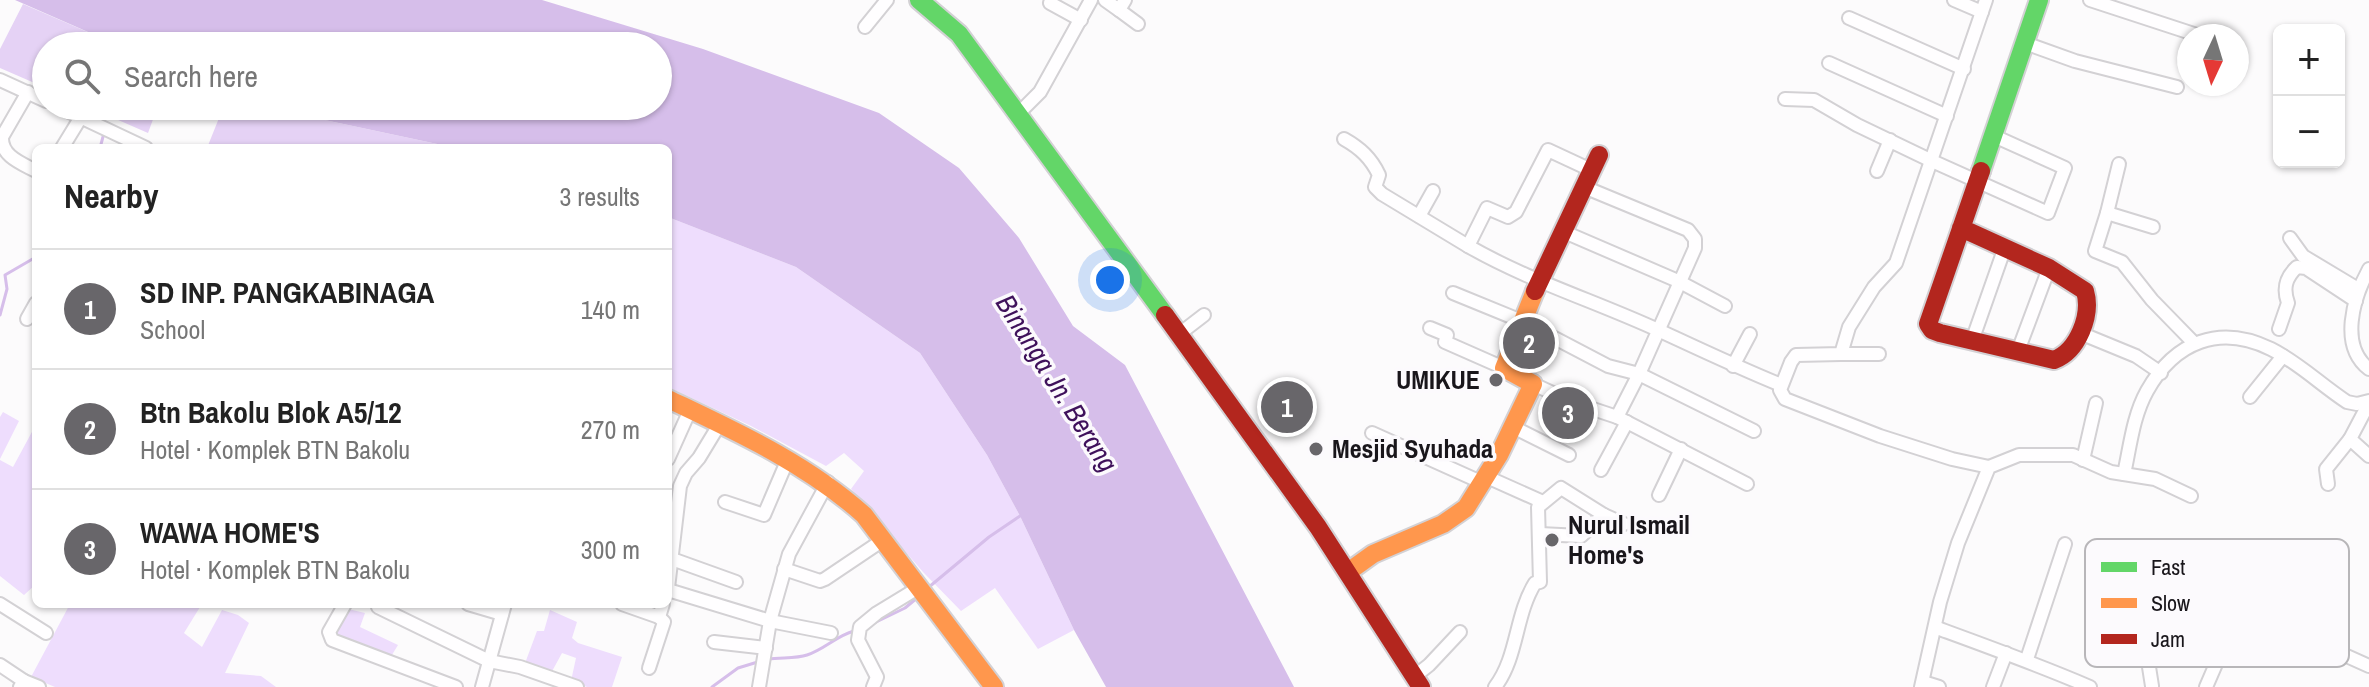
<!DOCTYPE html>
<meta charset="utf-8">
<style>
:root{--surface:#fff;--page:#f2f2f2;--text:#222;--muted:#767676;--line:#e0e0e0;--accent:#68666a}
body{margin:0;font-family:"Archivo Narrow",sans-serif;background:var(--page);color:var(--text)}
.controls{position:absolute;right:24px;top:24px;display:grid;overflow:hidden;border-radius:12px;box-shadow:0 2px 6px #0004}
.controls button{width:72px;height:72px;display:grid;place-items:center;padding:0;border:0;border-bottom:2px solid var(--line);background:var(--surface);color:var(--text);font:40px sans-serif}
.compass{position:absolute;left:2177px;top:24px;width:72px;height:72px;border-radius:50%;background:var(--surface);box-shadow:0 2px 6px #0004;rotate:184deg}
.you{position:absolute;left:1110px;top:280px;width:28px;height:28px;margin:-20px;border:6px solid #fff;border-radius:50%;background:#1a73e8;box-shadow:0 0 0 12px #1a73e833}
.badge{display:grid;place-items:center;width:52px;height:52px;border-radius:50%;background:var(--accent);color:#fff;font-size:26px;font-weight:700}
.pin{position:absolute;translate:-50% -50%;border:4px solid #fff;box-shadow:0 2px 8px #0006}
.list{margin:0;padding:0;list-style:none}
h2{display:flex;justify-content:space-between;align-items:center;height:104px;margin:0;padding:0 32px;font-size:34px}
h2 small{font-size:26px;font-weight:400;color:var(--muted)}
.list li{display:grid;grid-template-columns:52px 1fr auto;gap:24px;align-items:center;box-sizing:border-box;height:120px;padding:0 32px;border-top:2px solid var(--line)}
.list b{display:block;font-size:30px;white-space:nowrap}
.list p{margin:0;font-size:26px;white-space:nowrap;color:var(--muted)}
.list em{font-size:26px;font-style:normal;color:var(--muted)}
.icon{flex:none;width:44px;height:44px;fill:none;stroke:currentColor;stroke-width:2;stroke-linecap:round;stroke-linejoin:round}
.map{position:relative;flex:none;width:2369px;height:687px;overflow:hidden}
.search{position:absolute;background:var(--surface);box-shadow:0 2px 6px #0004;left:32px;top:32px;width:640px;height:88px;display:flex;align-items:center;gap:20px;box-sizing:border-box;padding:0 28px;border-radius:44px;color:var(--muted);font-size:30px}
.panel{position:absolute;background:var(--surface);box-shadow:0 2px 6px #0004;left:32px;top:144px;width:640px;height:464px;border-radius:12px}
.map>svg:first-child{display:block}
.green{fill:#eeddfd}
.forest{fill:#e5d2f5}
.water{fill:#d6beea}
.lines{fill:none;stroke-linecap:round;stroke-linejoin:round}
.stream{stroke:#d6beea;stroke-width:3}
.street-casing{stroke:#d3d1d4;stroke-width:16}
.fast-casing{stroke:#d3d1d4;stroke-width:22}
.slow-casing{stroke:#d3d1d4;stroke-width:22}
.jam-casing{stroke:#d3d1d4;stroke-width:22}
.street{stroke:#fffeff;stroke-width:12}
.fast{stroke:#63d668;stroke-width:18}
.slow{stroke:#ff974d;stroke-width:18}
.jam{stroke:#b3261e;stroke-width:18}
.poi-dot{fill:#68666a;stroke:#fcfafd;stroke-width:3}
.labels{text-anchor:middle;stroke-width:7;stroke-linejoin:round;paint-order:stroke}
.poi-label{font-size:26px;font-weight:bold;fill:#19161b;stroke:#fcfafd;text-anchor:start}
.water-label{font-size:28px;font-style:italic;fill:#3f115b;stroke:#fcfafd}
.key{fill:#fcfafd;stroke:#b8b6b9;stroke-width:2}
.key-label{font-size:22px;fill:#19161b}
</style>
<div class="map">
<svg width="2369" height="687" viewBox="0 0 2369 687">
<rect width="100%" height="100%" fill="#fcfbfc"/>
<g class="green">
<polygon points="668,217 796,267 920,353 987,455 1020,516 1074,630 1038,649 995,588 961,611 923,572 851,489 864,471 844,453 826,466 751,426 668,387"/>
<polygon points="3,412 19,421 0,459 0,417"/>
<polygon points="33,430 36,432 36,584 24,595 0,576 0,460 13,467"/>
<polygon points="70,604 198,604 200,607 184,633 202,647 222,610 238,615 249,623 225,673 261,676 276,687 55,687 31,677"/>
<polygon points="348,609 365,613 360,627 398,645 387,663 327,638"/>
<polygon points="550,610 577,622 572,638 578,643 622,657 612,687 587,687 571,681 576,658 562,653 550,675 524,666 537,631 544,631"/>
</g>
<g class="forest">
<polygon points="23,4 120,46 46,46 46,88 0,68 0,49"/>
<polygon points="86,106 158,106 148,133"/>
<polygon points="195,106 259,106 456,148 207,148 219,118"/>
</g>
<polygon class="water" points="15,0 542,0 703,49 879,113 959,168 1019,238 1073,326 1125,365 1294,687 1106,687 1074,630 1020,516 987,455 920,353 796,267 668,217 668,148 456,148 259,106 658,106 658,46 120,46"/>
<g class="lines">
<g class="stream">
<polyline points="100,148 104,133"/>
<polyline points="0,315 7,289 5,275 36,257"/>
<polyline points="929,587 989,537 1020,516"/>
<polyline points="872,624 905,608 917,598"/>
<path d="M 768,659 C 781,657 796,659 807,655 C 825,649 836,636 854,631"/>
<polyline points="712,687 738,668 761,661"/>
</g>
<defs>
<g id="street">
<polyline points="1105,0 1119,10 1125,0"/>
<polyline points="1954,0 1982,12"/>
<polyline points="1986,0 1896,263 1874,287 1849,327 1841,354 1796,355 1791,362 1780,390 1785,399 1880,436 1952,459 1989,467"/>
<polyline points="2090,0 2197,35"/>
<polyline points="1050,3 1081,20"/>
<polyline points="1119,10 1138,24"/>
<polyline points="1849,18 1964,69"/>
<polyline points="865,27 887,0"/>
<polyline points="2025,43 2075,61 2177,87"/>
<polyline points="1829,63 1947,116"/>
<polyline points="0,80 46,101"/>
<path d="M 28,92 L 2,137 C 1,156 21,163 36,171"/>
<polyline points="1785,99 1814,100 1857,125 1932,161 2048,213 2065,168 1994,136"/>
<polyline points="57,106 146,148"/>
<polyline points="1019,113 1040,92 1091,0"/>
<path d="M 1344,139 C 1360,148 1371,158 1379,175 L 1375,187 L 1382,194 L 1468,246"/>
<polyline points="62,148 81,117"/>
<polyline points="2119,164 2107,213 2153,227"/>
<path d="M 1591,170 L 1548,150 L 1516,212 L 1508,217 L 1487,208 L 1468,246 C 1529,281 1595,301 1658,330 C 1699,349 1739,368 1781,385"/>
<polyline points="1877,171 1890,140"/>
<polyline points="2107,213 2095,251 2122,262 2152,300 2193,342"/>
<polyline points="1419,216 1433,191"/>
<polyline points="1562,231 1678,281 1725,306"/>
<polyline points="2290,238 2303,256 2358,289"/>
<path d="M 2369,269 C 2353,298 2339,346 2369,369"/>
<polyline points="1453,293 1524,322 1608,366 1639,374 1754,431"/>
<polyline points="27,319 36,303"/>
<polyline points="1430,328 1447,335 1445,342 1504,368"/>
<path d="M 2279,329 L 2288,303 C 2283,289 2285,278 2297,267 L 2306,268 L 2356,301"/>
<polyline points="2080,333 2136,356 2161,373"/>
<polyline points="1178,335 1204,315"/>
<polyline points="1972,341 2005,247"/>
<polyline points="2018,351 2049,268"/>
<polyline points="1841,354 1879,354"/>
<polyline points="1733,366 1750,334"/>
<polyline points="1533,384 1572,402 1617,417 1639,374 1695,248 1695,239 1688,230 1584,187"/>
<polyline points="2250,397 2283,356"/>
<polyline points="2369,403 2350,439 2369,456"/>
<polyline points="1617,417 1747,484"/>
<polyline points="1513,427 1569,455"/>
<polyline points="1372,433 1483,483"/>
<polyline points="668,459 690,410"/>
<polyline points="2083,460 2096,403"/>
<polyline points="1601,470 1627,422"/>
<path d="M 2124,474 C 2130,447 2133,416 2147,391 C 2175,341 2220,324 2271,349 C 2299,363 2321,385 2347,402 L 2357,404 L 2369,401"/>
<polyline points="1487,477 1543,502"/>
<polyline points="2328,484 2326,469 2350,439"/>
<polyline points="1659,495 1681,449"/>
<polyline points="725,502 764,515 788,459"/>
<polyline points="1540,534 1581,536 1604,515"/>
<polyline points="672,559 736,582"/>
<polyline points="784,569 820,581 825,579 883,540"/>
<polyline points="668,588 680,486 686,473 699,458 719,425"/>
<polyline points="2220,588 2245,598"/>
<polyline points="668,590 770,621 831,633"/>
<polyline points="0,604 46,633"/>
<polyline points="345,604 329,632 332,640 456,687"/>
<polyline points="468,604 502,614"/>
<polyline points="622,604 659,617 663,604"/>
<polyline points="378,607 489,661 520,667 577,687"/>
<path d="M 1937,628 C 1989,647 2039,665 2090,687"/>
<polyline points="714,642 766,648"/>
<polyline points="2340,653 2369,666"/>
<polyline points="2027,659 2065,544"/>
<polyline points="0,665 24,681 20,687"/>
<polyline points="649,668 664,622 659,617"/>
<polyline points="1415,676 1429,665 1460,632"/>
<polyline points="24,681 39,687"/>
<polyline points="1923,682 1939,687"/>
<polyline points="2152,686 2149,667 2188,574"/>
<polyline points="482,687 505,604"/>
<polyline points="759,687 770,621 789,554 828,482"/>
<polyline points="873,687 877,677 858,640 860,627 877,613 918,588"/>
<path d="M 1495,687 C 1518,657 1515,615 1535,583 L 1540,582 L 1538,507 L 1561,488 L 1604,515 L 1624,524"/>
<polyline points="1921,687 1940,602 1958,543 1989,467 2019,455 2073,455 2111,472 2155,479 2191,496"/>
<polyline points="1993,687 2006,653"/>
<polyline points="2206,687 2248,590"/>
</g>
<g id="fast">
<polyline points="919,0 959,34 1165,315"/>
<polyline points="1981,171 2039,0"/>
</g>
<g id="slow">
<path d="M 668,399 C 737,432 806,463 864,515 L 994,687"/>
<polyline points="1348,572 1373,554 1443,524 1466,508 1499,455 1533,384 1504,368 1535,291"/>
</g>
<g id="jam">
<path d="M 1961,228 L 2049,268 L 2085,291 C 2092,315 2078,351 2054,360 L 1940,333 L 1932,330 L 1928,324 L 1981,171"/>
<polyline points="1535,291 1599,155"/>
<polyline points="1165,315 1318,527 1421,687"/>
</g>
</defs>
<use href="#street" class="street-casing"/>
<use href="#fast" class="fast-casing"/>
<use href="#slow" class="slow-casing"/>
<use href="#jam" class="jam-casing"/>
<use href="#street" class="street"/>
<use href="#fast" class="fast"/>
<use href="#slow" class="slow"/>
<use href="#jam" class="jam"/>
</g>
<g class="poi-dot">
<circle cx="1496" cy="380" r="8"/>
<circle cx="1316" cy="449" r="8"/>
<circle cx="1552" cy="540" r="8"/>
</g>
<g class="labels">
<g class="poi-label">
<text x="1480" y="389" text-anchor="end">UMIKUE</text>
<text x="1332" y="458">Mesjid Syuhada</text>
<text x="1568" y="534">Nurul Ismail<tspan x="1568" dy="30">Home's</tspan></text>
</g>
<g class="water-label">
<text transform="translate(1057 383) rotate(58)" y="10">Binanga Jn. Berang</text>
</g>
</g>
<rect x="2085" y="539" width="264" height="128" rx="12" class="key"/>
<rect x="2101" y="562" width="36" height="10" fill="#63d668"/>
<rect x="2101" y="598" width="36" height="10" fill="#ff974d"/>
<rect x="2101" y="634" width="36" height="10" fill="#b3261e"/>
<g class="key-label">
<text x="2151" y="575">Fast</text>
<text x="2151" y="611">Slow</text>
<text x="2151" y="647">Jam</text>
</g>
</svg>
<div class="controls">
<button>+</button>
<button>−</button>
</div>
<svg class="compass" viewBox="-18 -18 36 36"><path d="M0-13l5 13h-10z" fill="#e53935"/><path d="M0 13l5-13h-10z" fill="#767676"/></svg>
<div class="you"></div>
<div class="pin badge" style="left:1287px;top:407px">1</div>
<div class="pin badge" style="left:1529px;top:343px">2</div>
<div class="pin badge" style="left:1568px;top:413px">3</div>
<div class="search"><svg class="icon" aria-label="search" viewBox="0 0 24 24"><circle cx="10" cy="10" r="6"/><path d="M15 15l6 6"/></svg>Search here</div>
<section class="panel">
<h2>Nearby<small>3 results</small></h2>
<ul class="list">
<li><span class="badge">1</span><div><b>SD INP. PANGKABINAGA</b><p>School</p></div><em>140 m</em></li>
<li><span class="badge">2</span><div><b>Btn Bakolu Blok A5/12</b><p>Hotel · Komplek BTN Bakolu</p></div><em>270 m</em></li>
<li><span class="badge">3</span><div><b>WAWA HOME'S</b><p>Hotel · Komplek BTN Bakolu</p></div><em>300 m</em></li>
</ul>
</section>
</div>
